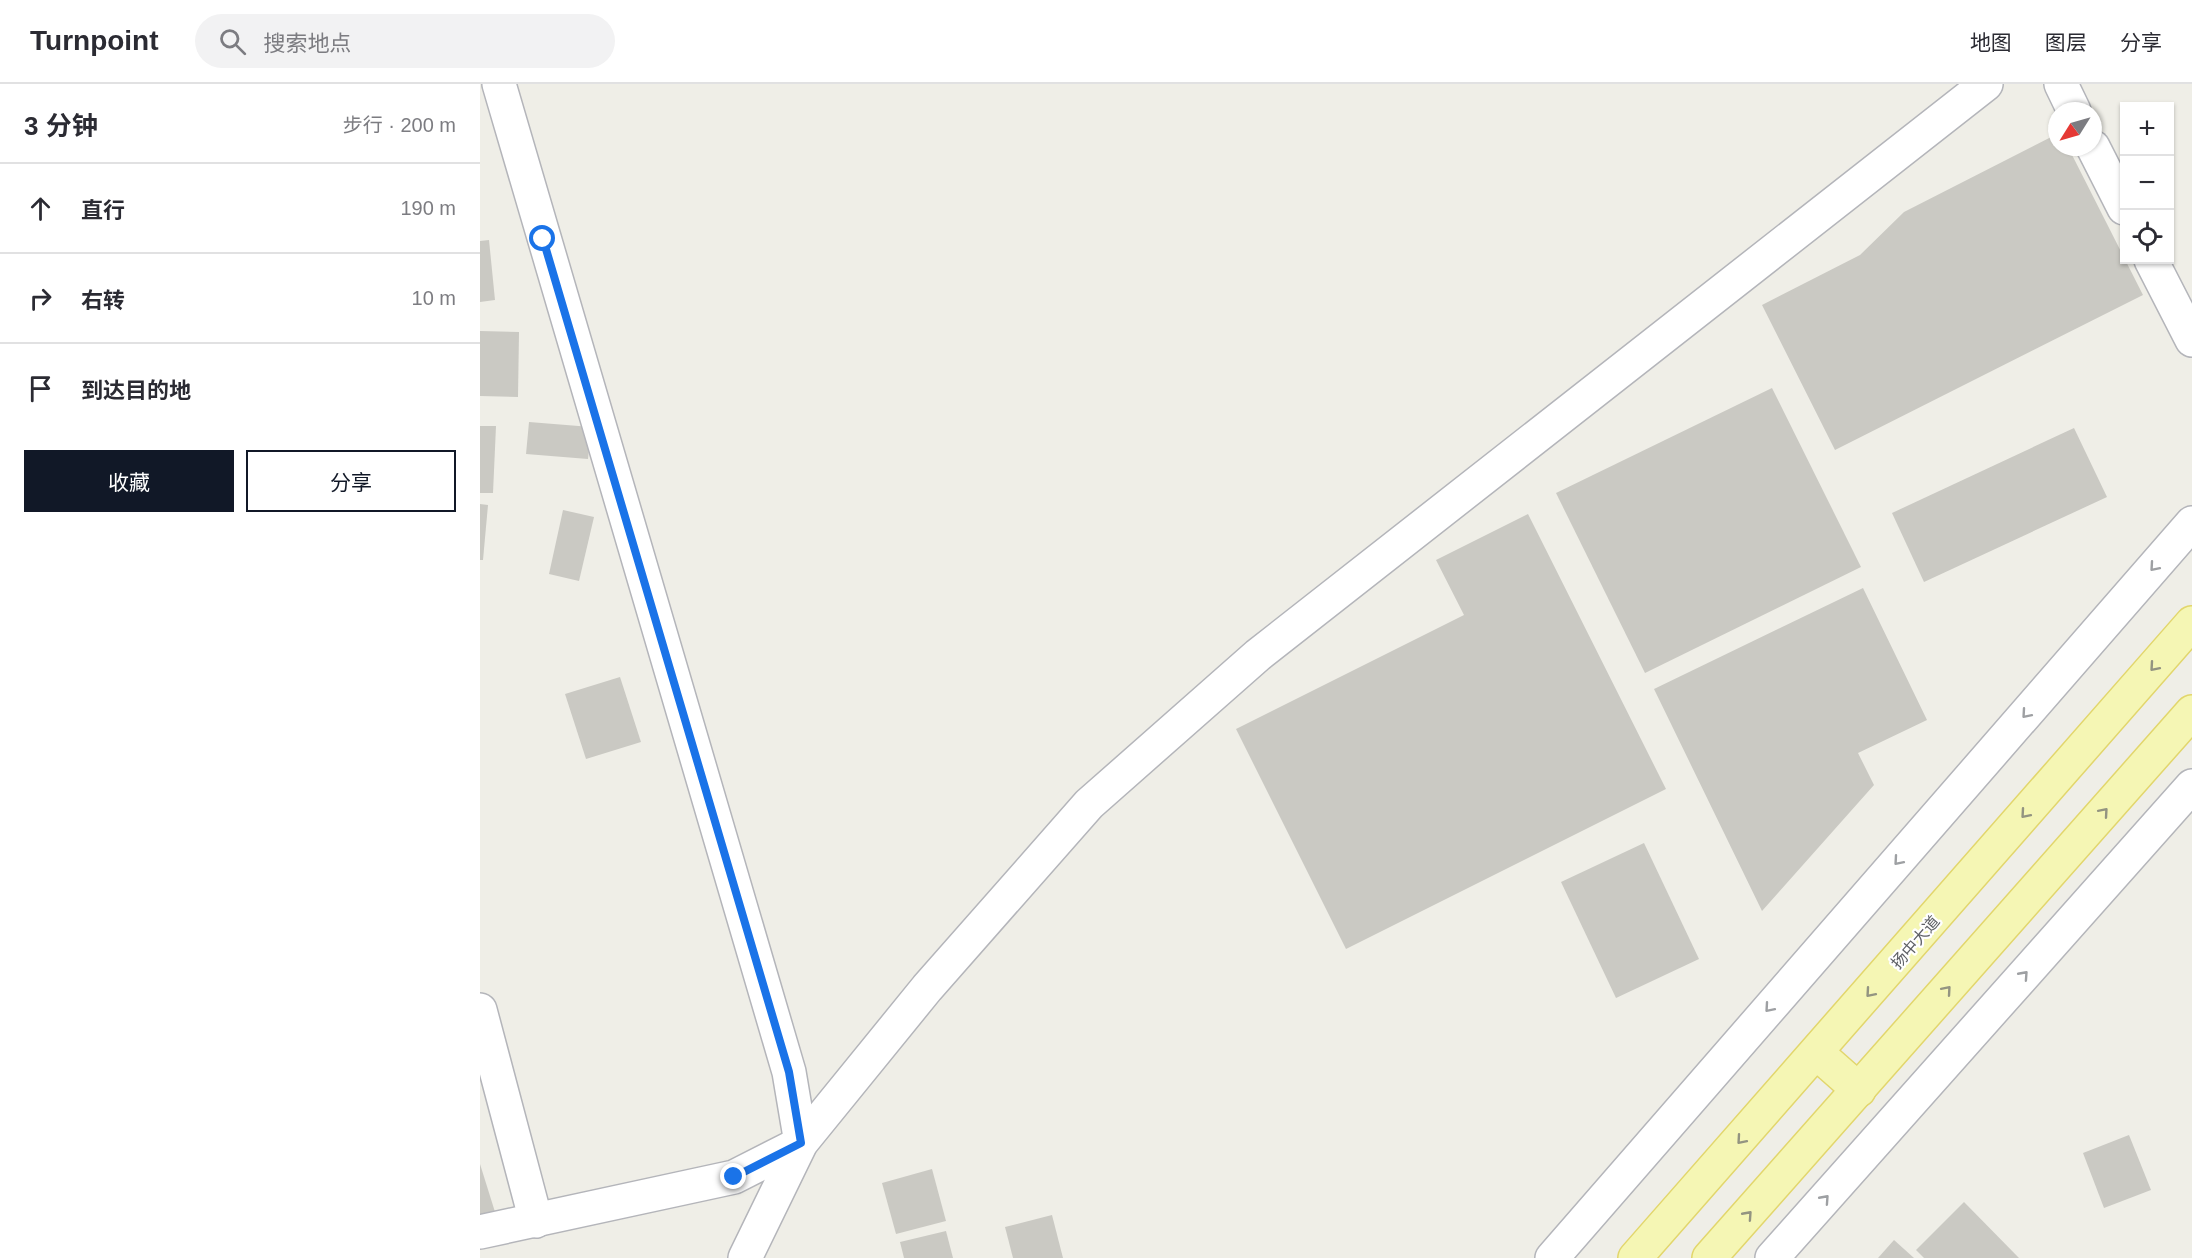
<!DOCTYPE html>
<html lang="zh">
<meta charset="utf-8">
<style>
:root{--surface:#fff;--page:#f2f2f3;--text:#2b2b33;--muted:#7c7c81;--line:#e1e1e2;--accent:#111827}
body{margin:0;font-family:Arial,"Noto Sans SC",sans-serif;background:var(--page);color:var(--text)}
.controls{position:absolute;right:18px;top:18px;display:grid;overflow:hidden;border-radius:0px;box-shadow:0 2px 4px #0004}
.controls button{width:54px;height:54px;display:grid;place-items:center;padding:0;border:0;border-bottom:2px solid var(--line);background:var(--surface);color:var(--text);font:30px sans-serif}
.compass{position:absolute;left:1568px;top:18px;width:54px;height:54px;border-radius:50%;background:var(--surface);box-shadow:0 2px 4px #0004;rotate:233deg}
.stop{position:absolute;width:18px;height:18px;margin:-14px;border:4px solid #1a73e8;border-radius:50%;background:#fff}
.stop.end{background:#1a73e8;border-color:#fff;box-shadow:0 2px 6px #0008}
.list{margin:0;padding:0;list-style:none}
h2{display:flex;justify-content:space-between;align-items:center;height:78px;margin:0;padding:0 24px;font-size:26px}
h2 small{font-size:20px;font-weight:400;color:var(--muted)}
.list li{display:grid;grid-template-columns:39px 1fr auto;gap:18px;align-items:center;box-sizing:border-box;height:90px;padding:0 24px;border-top:2px solid var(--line)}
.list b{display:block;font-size:22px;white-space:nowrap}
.list em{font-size:20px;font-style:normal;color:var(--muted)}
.actions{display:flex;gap:12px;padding:18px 24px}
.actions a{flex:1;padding:14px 0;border:2px solid var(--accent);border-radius:0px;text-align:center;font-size:21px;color:var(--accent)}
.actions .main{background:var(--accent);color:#fff}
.icon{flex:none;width:33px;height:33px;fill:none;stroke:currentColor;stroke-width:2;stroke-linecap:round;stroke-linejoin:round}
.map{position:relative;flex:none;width:1712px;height:1174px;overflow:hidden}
header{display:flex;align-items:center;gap:36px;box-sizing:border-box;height:84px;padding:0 30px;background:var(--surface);border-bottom:2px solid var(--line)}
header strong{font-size:28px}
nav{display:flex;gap:33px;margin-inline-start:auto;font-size:21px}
.search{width:420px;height:54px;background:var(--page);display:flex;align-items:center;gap:15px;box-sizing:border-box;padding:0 21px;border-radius:33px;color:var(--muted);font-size:22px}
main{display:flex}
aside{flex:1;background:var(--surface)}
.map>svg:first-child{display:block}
.building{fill:#cac9c3}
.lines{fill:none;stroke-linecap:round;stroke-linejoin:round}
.street-casing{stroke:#b4b5ba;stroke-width:36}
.primary-casing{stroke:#e2d66c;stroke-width:36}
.street{stroke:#fff;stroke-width:33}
.primary{stroke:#f5f6b4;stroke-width:33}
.oneway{stroke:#9ea0a3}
.oneway2{stroke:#939481}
.route{stroke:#1a73e8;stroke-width:8}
.labels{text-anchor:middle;stroke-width:4.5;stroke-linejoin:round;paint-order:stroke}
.street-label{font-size:16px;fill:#5e6065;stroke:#fff}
</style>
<header>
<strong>Turnpoint</strong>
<div class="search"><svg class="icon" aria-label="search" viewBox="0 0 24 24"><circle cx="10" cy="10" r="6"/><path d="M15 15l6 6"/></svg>搜索地点</div>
<nav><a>地图</a><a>图层</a><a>分享</a></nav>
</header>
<main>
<aside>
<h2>3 分钟<small>步行 · 200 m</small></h2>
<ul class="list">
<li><svg class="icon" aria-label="ahead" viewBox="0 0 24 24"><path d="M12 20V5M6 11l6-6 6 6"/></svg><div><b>直行</b></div><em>190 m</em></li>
<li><svg class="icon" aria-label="right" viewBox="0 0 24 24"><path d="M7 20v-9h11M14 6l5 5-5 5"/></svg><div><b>右转</b></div><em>10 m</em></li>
<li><svg class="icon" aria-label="arrive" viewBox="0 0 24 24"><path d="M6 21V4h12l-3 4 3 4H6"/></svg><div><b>到达目的地</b></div></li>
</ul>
<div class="actions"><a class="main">收藏</a><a>分享</a></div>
</aside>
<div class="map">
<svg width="1712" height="1174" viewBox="0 0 1712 1174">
<rect width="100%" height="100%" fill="#efeee7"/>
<g class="building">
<polygon points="1577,50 1577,63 1588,63 1663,211 1355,366 1282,221 1380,171 1424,128"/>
<polygon points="9,156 15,216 0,218 0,157"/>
<polygon points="0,247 39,248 38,313 0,312"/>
<polygon points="1292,304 1381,483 1165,589 1076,409"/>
<polygon points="49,338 111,343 108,375 46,370"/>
<polygon points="0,342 16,342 13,409 0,409"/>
<polygon points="1594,344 1627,413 1444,498 1412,429"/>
<polygon points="0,420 8,421 3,476 0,476"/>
<polygon points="83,426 114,433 99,497 69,490"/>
<polygon points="1048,430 1186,705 866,865 756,645 984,531 956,476"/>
<polygon points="1383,504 1447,636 1378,669 1394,701 1282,827 1174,605"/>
<polygon points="140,593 161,658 106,675 85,610"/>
<polygon points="1164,759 1219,875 1136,914 1081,798"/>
<polygon points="1649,1051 1671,1106 1624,1124 1603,1069"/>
<polygon points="0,1080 15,1128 0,1132"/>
<polygon points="452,1085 466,1137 416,1150 402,1099"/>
<polygon points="1484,1118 1539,1174 1444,1174 1436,1166"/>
<polygon points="572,1131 583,1174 533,1174 525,1143"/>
<polygon points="466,1147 473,1174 424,1174 420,1158"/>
<polygon points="1414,1156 1434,1174 1398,1174"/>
</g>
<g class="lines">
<defs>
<g id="street">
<polyline points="1581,0 1594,27"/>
<polyline points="1613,63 1644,124"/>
<polyline points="1671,176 1712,256"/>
<polyline points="0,926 56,1137"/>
<polyline points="0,1148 254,1093 321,1059 309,988 19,0"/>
<polyline points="265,1174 321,1059 447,904 609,720 778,571 1506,0"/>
<polyline points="1072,1174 1712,439"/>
<polyline points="1292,1174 1712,702"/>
</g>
<g id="primary">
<polyline points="1337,969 1379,1006"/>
<polyline points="1155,1174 1712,539"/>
<polyline points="1229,1174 1712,628"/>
</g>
</defs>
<use href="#street" class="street-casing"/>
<use href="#primary" class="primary-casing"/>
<use href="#street" class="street"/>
<use href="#primary" class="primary"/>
</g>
<defs><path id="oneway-chevron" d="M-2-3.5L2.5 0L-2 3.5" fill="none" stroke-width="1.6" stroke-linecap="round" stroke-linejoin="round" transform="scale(1.5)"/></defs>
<g class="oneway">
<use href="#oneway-chevron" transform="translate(1674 483) rotate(131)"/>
<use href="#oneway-chevron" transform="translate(1546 630) rotate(131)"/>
<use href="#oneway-chevron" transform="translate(1418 777) rotate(131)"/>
<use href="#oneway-chevron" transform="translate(1544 891) rotate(-48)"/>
<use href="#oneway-chevron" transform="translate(1289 924) rotate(131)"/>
<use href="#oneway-chevron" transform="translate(1345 1115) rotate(-48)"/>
</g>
<g class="oneway2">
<use href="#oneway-chevron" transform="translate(1674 583) rotate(131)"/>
<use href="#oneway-chevron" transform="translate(1624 728) rotate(-49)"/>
<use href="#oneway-chevron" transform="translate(1545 730) rotate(131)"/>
<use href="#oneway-chevron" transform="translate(1467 906) rotate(-49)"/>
<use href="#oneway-chevron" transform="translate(1390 909) rotate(131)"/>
<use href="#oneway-chevron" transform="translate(1261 1056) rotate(131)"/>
<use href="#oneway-chevron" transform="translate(1268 1131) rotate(-48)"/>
</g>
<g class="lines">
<polyline class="route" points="63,155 309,988 321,1059 254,1093"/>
</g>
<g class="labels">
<g class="street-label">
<text transform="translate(1435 858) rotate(-49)" y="6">扬中大道</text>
</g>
</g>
</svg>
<div class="controls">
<button>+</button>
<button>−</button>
<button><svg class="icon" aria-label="locate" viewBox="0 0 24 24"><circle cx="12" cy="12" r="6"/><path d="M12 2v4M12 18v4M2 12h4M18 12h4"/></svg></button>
</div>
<svg class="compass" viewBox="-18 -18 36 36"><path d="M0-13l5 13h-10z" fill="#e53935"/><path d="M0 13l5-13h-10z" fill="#7c7c81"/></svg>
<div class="stop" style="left:63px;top:155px"></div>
<div class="stop end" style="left:254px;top:1093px"></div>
</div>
</main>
